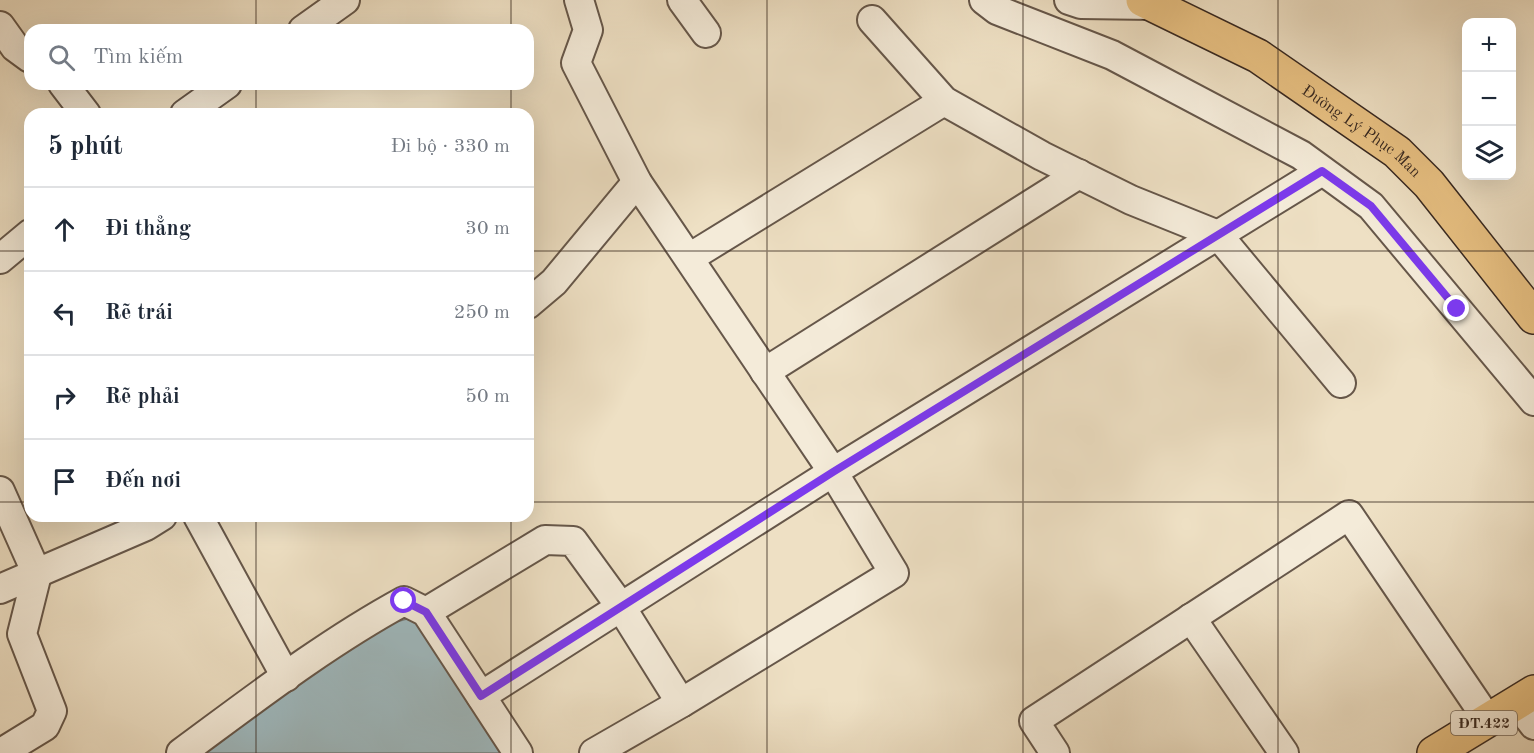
<!DOCTYPE html>
<html lang="vi">
<meta charset="utf-8">
<style>
:root{--surface:#fff;--page:#f2f2f3;--text:#1f2937;--muted:#747a83;--line:#e0e1e3}
body{margin:0;font-family:"Old Standard TT",serif;background:var(--page);color:var(--text)}
.controls{position:absolute;right:18px;top:18px;display:grid;overflow:hidden;border-radius:12px;box-shadow:0 6px 24px #0002}
.controls button{width:54px;height:54px;display:grid;place-items:center;padding:0;border:0;border-bottom:2px solid var(--line);background:var(--surface);color:var(--text);font:30px sans-serif}
.stop{position:absolute;width:18px;height:18px;margin:-14px;border:4px solid #7c3aed;border-radius:50%;background:#fff}
.stop.end{background:#7c3aed;border-color:#fff;box-shadow:0 2px 6px #0008}
.list{margin:0;padding:0;list-style:none}
h2{display:flex;justify-content:space-between;align-items:center;height:78px;margin:0;padding:0 24px;font-size:26px}
h2 small{font-size:20px;font-weight:400;color:var(--muted)}
.list li{display:grid;grid-template-columns:39px 1fr auto;gap:18px;align-items:center;box-sizing:border-box;height:84px;padding:0 24px;border-top:2px solid var(--line)}
.list b{display:block;font-size:22px;white-space:nowrap}
.list em{font-size:20px;font-style:normal;color:var(--muted)}
.icon{flex:none;width:33px;height:33px;fill:none;stroke:currentColor;stroke-width:2;stroke-linecap:round;stroke-linejoin:round}
.map{position:relative;flex:none;width:1534px;height:753px;overflow:hidden}
.search{position:absolute;background:var(--surface);box-shadow:0 6px 24px #0002;left:24px;top:24px;width:510px;height:66px;display:flex;align-items:center;gap:15px;box-sizing:border-box;padding:0 21px;border-radius:18px;color:var(--muted);font-size:22px}
.panel{position:absolute;background:var(--surface);box-shadow:0 6px 24px #0002;left:24px;top:108px;width:510px;height:414px;border-radius:18px}
.map>svg:first-child{display:block}
.water{fill:#9fbac0;stroke:#768080;stroke-width:1.5}
.lines{fill:none;stroke-linecap:round;stroke-linejoin:round}
.minor-casing{stroke:#66574a;stroke-width:32}
.major-casing{stroke:#382921;stroke-width:36}
.minor{stroke:#f4ebd9;stroke-width:28}
.major{stroke:#e7c082;stroke-width:33}
.route{stroke:#7c3aed;stroke-width:8}
.grid{fill:none;stroke:#382921;stroke-width:1.5;stroke-opacity:0.55}
.labels{text-anchor:middle;stroke-width:4.5;stroke-linejoin:round;paint-order:stroke}
.shield{fill:#f4ebd9;stroke:#706358;stroke-width:1.5}
.shield-label{font-size:15px;font-weight:bold;fill:#382921}
.street-label{font-size:16px;fill:#382921;stroke:#f4ebd9}
</style>
<div class="map">
<svg width="1534" height="753" viewBox="0 0 1534 753">
<rect width="100%" height="100%" fill="#eee0c4"/>
<filter id="stains"><feTurbulence type="fractalNoise" baseFrequency=".00333" numOctaves="4"/><feColorMatrix values="0 0 0 0 .2 0 0 0 0 .09 0 0 0 0 .02 0 0 0 .5 -.17"/></filter>
<radialGradient id="worn" r=".72"><stop offset=".6" stop-color="#630" stop-opacity="0"/><stop offset="1" stop-color="#630" stop-opacity=".3"/></radialGradient>
<polygon class="water" points="414,617 504,753 195,753 389,624"/>
<g class="lines">
<defs>
<g id="minor">
<polyline points="579,0 588,30 576,63 637,182 833,472 894,573 681,703 594,753"/>
<polyline points="682,0 706,33"/>
<polyline points="984,0 997,10 1112,55 1301,155 1371,206 1534,401"/>
<polyline points="1069,0 1081,4 1152,5"/>
<polyline points="872,20 944,101 1042,156 1131,200 1218,235 1341,383"/>
<polyline points="0,26 15,47 30,58"/>
<polyline points="303,30 345,0"/>
<polyline points="63,84 86,114"/>
<polyline points="185,114 227,84"/>
<polyline points="689,258 944,101"/>
<polyline points="0,259 30,234"/>
<polyline points="528,304 554,282 637,182"/>
<polyline points="765,372 1079,174"/>
<polyline points="0,491 37,574 22,634 52,711 45,726 1,753"/>
<polyline points="198,516 286,677"/>
<polyline points="0,589 146,526 162,516"/>
<polyline points="426,612 545,540 573,541 621,607 681,703"/>
<polyline points="1191,618 1284,753"/>
<polyline points="481,696 833,472 1322,171"/>
<polyline points="1517,703 1534,725"/>
<path d="M 181,753 C 253,700 325,644 404,601 L 426,612 L 518,753"/>
<polyline points="1055,753 1034,721 1349,515 1488,720"/>
</g>
<g id="major">
<path id="s1" d="M 1143,0 L 1258,56 L 1397,152 L 1429,184 L 1534,317"/>
<polyline points="1434,753 1534,692"/>
</g>
</defs>
<use href="#minor" class="minor-casing"/>
<use href="#major" class="major-casing"/>
<use href="#minor" class="minor"/>
<use href="#major" class="major"/>
</g>
<g class="lines">
<polyline class="route" points="404,601 426,612 481,696 833,472 1322,171 1371,206 1457,309"/>
</g>
<path class="grid" d="M 256,0 L 256,30M 511,0 L 511,30M 767,0 L 767,753M 1023,0 L 1023,753M 1278,0 L 1278,753M 256,84 L 256,114M 511,84 L 511,114M 0,251 L 30,251M 528,251 L 1534,251M 0,502 L 30,502M 528,502 L 1534,502M 256,516 L 256,753M 511,516 L 511,753"/>
<g class="labels">
<rect class="shield" x="1451" y="711" width="66" height="24" rx="4.5"/>
<g class="shield-label">
<text x="1484" y="728">ĐT.422</text>
</g>
<g class="street-label">
<text dy="6" stroke="none"><textPath href="#s1" startOffset="256">Đường Lý Phục Man</textPath></text>
</g>
</g>
<rect width="100%" height="100%" filter="url(#stains)"/>
<rect width="100%" height="100%" fill="url(#worn)"/>
</svg>
<div class="controls">
<button>+</button>
<button>−</button>
<button><svg class="icon" aria-label="layers" viewBox="0 0 24 24"><path d="M12 4l9 5-9 5-9-5zM3 14l9 5 9-5"/></svg></button>
</div>
<div class="stop" style="left:404px;top:601px"></div>
<div class="stop end" style="left:1457px;top:309px"></div>
<div class="search"><svg class="icon" aria-label="search" viewBox="0 0 24 24"><circle cx="10" cy="10" r="6"/><path d="M15 15l6 6"/></svg>Tìm kiếm</div>
<section class="panel">
<h2>5 phút<small>Đi bộ · 330 m</small></h2>
<ul class="list">
<li><svg class="icon" aria-label="ahead" viewBox="0 0 24 24"><path d="M12 20V5M6 11l6-6 6 6"/></svg><div><b>Đi thẳng</b></div><em>30 m</em></li>
<li><svg class="icon" aria-label="left" viewBox="0 0 24 24"><path d="M17 20v-9H6M10 6l-5 5 5 5"/></svg><div><b>Rẽ trái</b></div><em>250 m</em></li>
<li><svg class="icon" aria-label="right" viewBox="0 0 24 24"><path d="M7 20v-9h11M14 6l5 5-5 5"/></svg><div><b>Rẽ phải</b></div><em>50 m</em></li>
<li><svg class="icon" aria-label="arrive" viewBox="0 0 24 24"><path d="M6 21V4h12l-3 4 3 4H6"/></svg><div><b>Đến nơi</b></div></li>
</ul>
</section>
</div>
